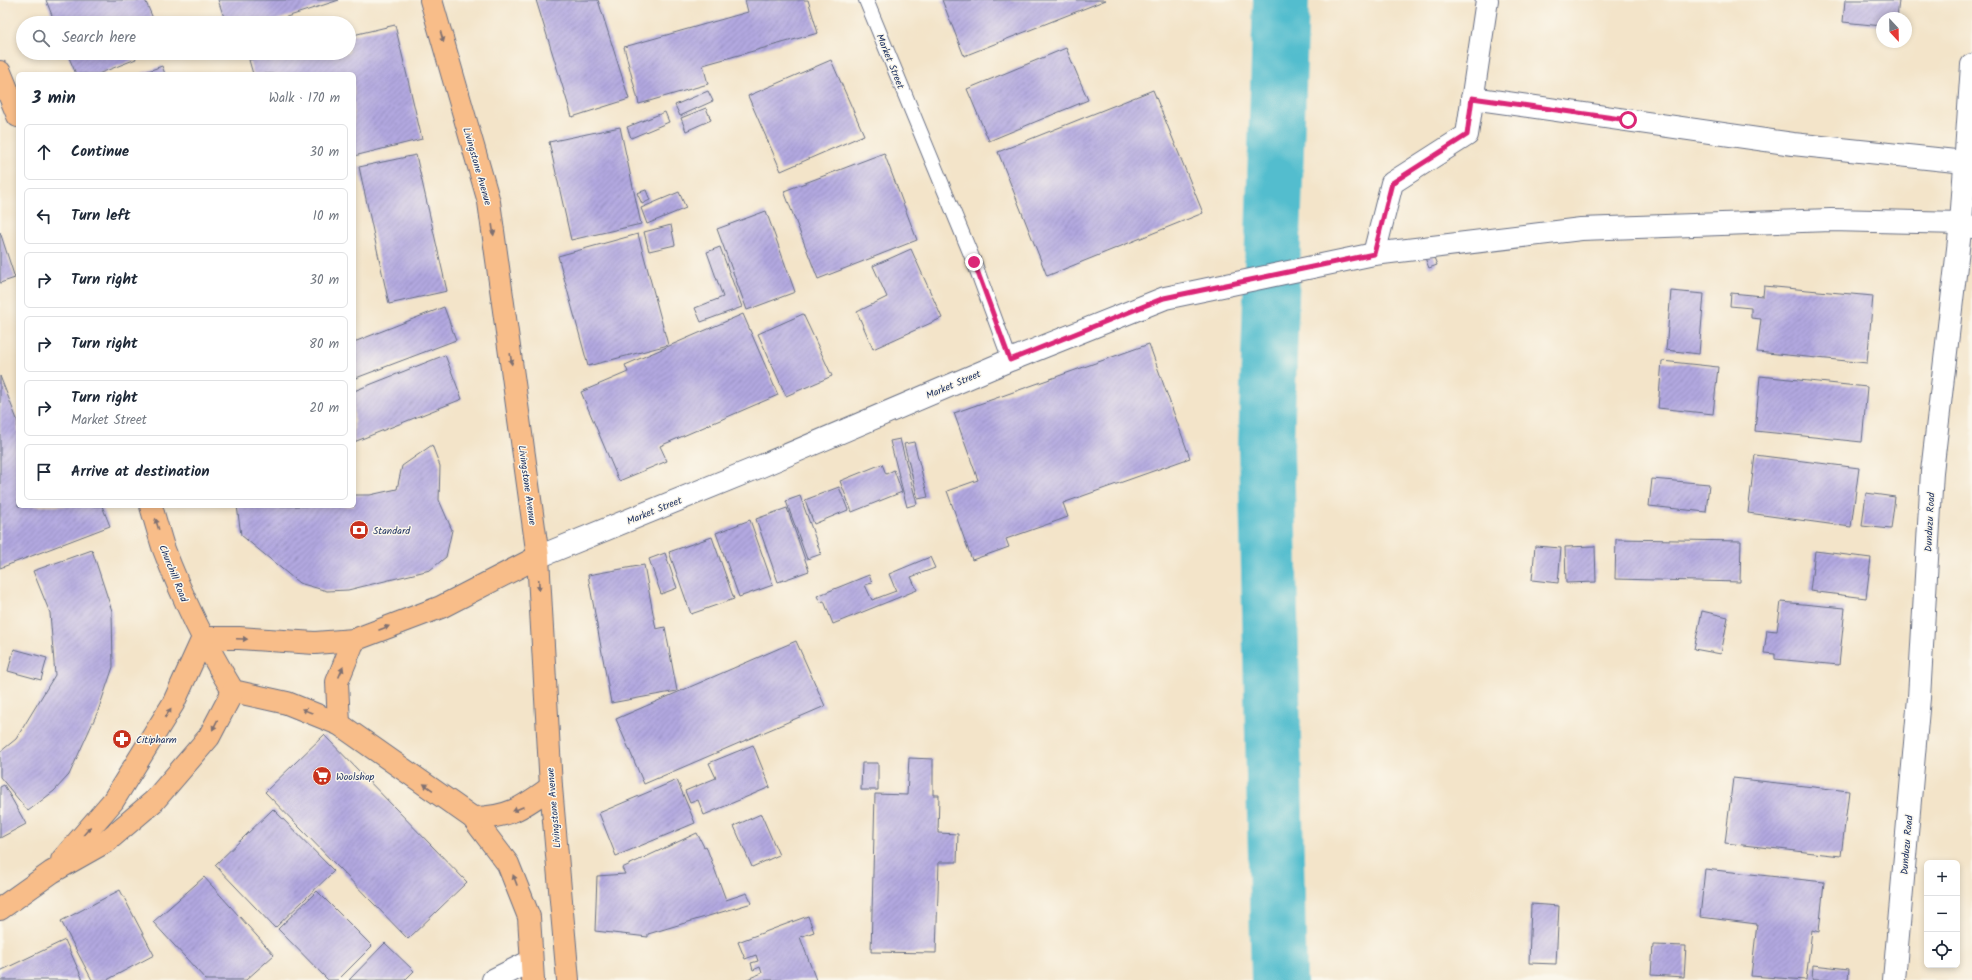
<!DOCTYPE html>
<meta charset="utf-8">
<style>
:root{--surface:#fff;--page:#f2f2f3;--text:#1f2937;--muted:#747a83;--line:#e0e1e3}
body{margin:0;font-family:Kalam,sans-serif;background:var(--page);color:var(--text)}
.controls{position:absolute;right:12px;bottom:12px;display:grid;overflow:hidden;border-radius:6px;box-shadow:0 2px 6px #0003}
.controls button{width:36px;height:36px;display:grid;place-items:center;padding:0;border:0;border-bottom:1px solid var(--line);background:var(--surface);color:var(--text);font:20px sans-serif}
.compass{position:absolute;left:1876px;top:12px;width:36px;height:36px;border-radius:50%;background:var(--surface);box-shadow:0 2px 6px #0003;rotate:158deg}
.stop{position:absolute;width:12px;height:12px;margin:-9px;border:3px solid #db2777;border-radius:50%;background:#fff}
.stop.end{background:#db2777;border-color:#fff;box-shadow:0 1px 4px #0008}
.list{margin:0;padding:0;list-style:none}
h2{display:flex;justify-content:space-between;align-items:center;height:52px;margin:0;padding:0 16px;font-size:17px}
h2 small{font-size:13px;font-weight:400;color:var(--muted)}
.list li{display:grid;grid-template-columns:26px 1fr auto;gap:12px;align-items:center;box-sizing:border-box;height:56px;margin:0 8px 8px;padding:0 8px;border:1px solid var(--line);border-radius:6px}
.list b{display:block;font-size:15px;white-space:nowrap}
.list p{margin:0;font-size:13px;white-space:nowrap;color:var(--muted)}
.list em{font-size:13px;font-style:normal;color:var(--muted)}
.icon{flex:none;width:22px;height:22px;fill:none;stroke:currentColor;stroke-width:2;stroke-linecap:round;stroke-linejoin:round}
.map{position:relative;flex:none;width:1972px;height:980px;overflow:hidden}
.search{position:absolute;background:var(--surface);box-shadow:0 2px 6px #0003;left:16px;top:16px;width:340px;height:44px;display:flex;align-items:center;gap:10px;box-sizing:border-box;padding:0 14px;border-radius:22px;color:var(--muted);font-size:15px}
.panel{position:absolute;background:var(--surface);box-shadow:0 2px 6px #0003;left:16px;top:72px;width:340px;height:436px;border-radius:6px}
.map>svg:first-child{display:block}
.lines{fill:none;stroke-linecap:round;stroke-linejoin:round}
.river{stroke:#52bdce;stroke-width:56}
.building{fill:url(#building-hatch)}
.lane-casing{stroke:#676e83;stroke-width:16}
.street-casing{stroke:#676e83;stroke-width:24}
.highway-casing{stroke:#676e83;stroke-width:24}
.lane{stroke:#fff;stroke-width:14}
.street{stroke:#fff;stroke-width:22}
.highway{stroke:#f8bd89;stroke-width:22}
.oneway{fill:#7e6f71}
.route{stroke:#db2777;stroke-width:5}
.labels{text-anchor:middle;stroke-width:3;stroke-linejoin:round;paint-order:stroke}
.street-label{font-size:10px;fill:#1b2f5e;stroke:#fbf7ec}
.poi-label{font-size:10px;fill:#1b2f5e;stroke:#fbf7ec;text-anchor:start}
</style>
<div class="map">
<svg width="1972" height="980" viewBox="0 0 1972 980">
<defs>
<pattern id="building-hatch" width="6" height="6" patternUnits="userSpaceOnUse"><rect width="6" height="6" fill="#b2a8e0"/><path d="M-1 1l2-2M0 6l6-6M5 7l2-2" fill="none" stroke="#9089b9"/></pattern>
</defs>
<rect width="100%" height="100%" fill="#fbf7ec"/>
<filter id="ink" filterUnits="userSpaceOnUse"><feTurbulence type="fractalNoise" baseFrequency=".025" numOctaves="2"/><feDisplacementMap in="SourceGraphic" scale="8" xChannelSelector="R" yChannelSelector="G"/><feConvolveMatrix kernelMatrix="1 2 1 2 8 2 1 2 1" color-interpolation-filters="sRGB"/></filter>
<filter id="wash" filterUnits="userSpaceOnUse"><feTurbulence type="fractalNoise" baseFrequency=".012" numOctaves="4" result="noise"/><feDisplacementMap in="SourceGraphic" scale="16" xChannelSelector="R" yChannelSelector="G"/><feGaussianBlur stdDeviation="0.9" result="paint"/><feColorMatrix in="noise" values="0 0 0 0 0 0 0 0 0 0 0 0 0 0 0 0 0 1.4 0 .05"/><feComposite in="paint" operator="in"/></filter>
<g filter="url(#wash)">
<rect width="100%" height="100%" fill="#f3e4c9"/>
<g class="lines">
<polyline class="river" points="1279,980 1266,448 1281,0"/>
</g>
<g id="blocks">
<g class="building">
<polygon points="46,0 145,0 155,23 55,23"/>
<polygon points="218,0 339,0 268,23 226,23"/>
<polygon points="536,0 598,0 629,99 572,117"/>
<polygon points="745,0 808,0 818,33 703,65 708,84 639,104 624,47 748,12"/>
<polygon points="942,0 1106,0 964,56"/>
<polygon points="1845,0 1899,0 1897,18 1882,18 1882,26 1843,22"/>
<polygon points="395,25 422,139 354,156 354,74 253,74 249,60 277,53 349,53 349,36"/>
<polygon points="1066,48 1088,100 989,141 967,89"/>
<polygon points="67,53 134,53 136,59 98,74 76,74"/>
<polygon points="831,60 864,135 781,171 748,96"/>
<polygon points="162,66 165,74 140,74"/>
<polygon points="1153,90 1203,213 1047,276 998,152"/>
<polygon points="708,91 713,101 680,116 675,105"/>
<polygon points="706,108 711,120 686,131 681,118"/>
<polygon points="665,112 669,122 631,138 627,127"/>
<polygon points="620,127 641,224 571,240 549,142"/>
<polygon points="884,153 917,240 818,279 784,191"/>
<polygon points="416,155 447,291 389,304 359,167"/>
<polygon points="646,190 650,200 642,204 637,193"/>
<polygon points="679,192 686,208 647,224 641,208"/>
<polygon points="766,211 795,292 747,310 717,229"/>
<polygon points="671,225 675,245 649,251 644,232"/>
<polygon points="0,232 15,278 0,283"/>
<polygon points="638,234 668,345 588,366 558,256"/>
<polygon points="720,247 742,307 701,322 695,308 723,297 707,252"/>
<polygon points="911,249 942,318 873,349 857,312 887,297 873,266"/>
<polygon points="1433,255 1437,265 1429,268 1425,258"/>
<polygon points="1764,286 1873,296 1867,363 1757,352 1761,319 1751,318 1751,308 1730,306 1731,293 1763,296"/>
<polygon points="1671,291 1704,294 1699,354 1666,350"/>
<polygon points="444,307 456,340 356,378 354,374 354,342"/>
<polygon points="743,314 778,395 660,446 667,461 619,481 581,392 628,372 625,365"/>
<polygon points="803,314 832,376 786,396 758,334"/>
<polygon points="1149,344 1190,458 1063,503 1068,517 1006,539 1009,547 972,560 947,491 978,480 954,413"/>
<polygon points="445,355 462,399 354,442 354,391"/>
<polygon points="1662,361 1718,367 1713,414 1658,408"/>
<polygon points="0,376 18,422 18,506 102,506 110,526 0,568"/>
<polygon points="1760,376 1867,387 1862,442 1755,431"/>
<polygon points="900,439 917,504 907,507 890,441"/>
<polygon points="914,442 928,497 918,499 904,444"/>
<polygon points="432,445 440,466 439,500 452,530 446,557 430,570 348,590 327,591 299,583 241,535 237,506 354,506 354,495 370,495 397,489 402,466"/>
<polygon points="1755,455 1859,468 1851,527 1748,513"/>
<polygon points="882,464 886,474 894,470 902,492 852,512 840,481"/>
<polygon points="1652,479 1709,484 1706,512 1649,506"/>
<polygon points="839,487 848,510 814,524 805,500"/>
<polygon points="1866,493 1895,497 1891,529 1862,526"/>
<polygon points="800,496 821,554 807,559 786,501"/>
<polygon points="787,508 809,571 778,582 756,519"/>
<polygon points="750,520 773,585 739,597 716,533"/>
<polygon points="712,537 734,599 691,614 669,552"/>
<polygon points="1616,539 1741,541 1740,582 1615,579"/>
<polygon points="1535,546 1561,548 1558,583 1532,580"/>
<polygon points="1595,546 1596,582 1566,583 1565,547"/>
<polygon points="92,550 112,611 113,667 98,711 69,775 54,791 28,811 0,777 0,752 16,739 55,675 50,613 33,571"/>
<polygon points="1815,551 1871,558 1866,598 1810,591"/>
<polygon points="665,553 677,588 661,594 649,559"/>
<polygon points="930,557 935,568 911,577 917,590 833,624 824,601 820,602 817,596 869,575 872,583 865,585 872,600 896,591 889,574"/>
<polygon points="644,565 656,629 665,627 677,691 611,703 588,575"/>
<polygon points="1781,602 1845,608 1839,665 1775,659 1775,654 1764,653 1767,630 1777,631"/>
<polygon points="1702,611 1728,617 1721,654 1694,649"/>
<polygon points="796,641 825,706 644,784 616,719"/>
<polygon points="14,649 47,658 41,680 8,671"/>
<polygon points="324,735 467,882 408,939 265,792"/>
<polygon points="753,745 770,787 704,815 698,800 690,803 685,791 716,778 709,763"/>
<polygon points="909,758 933,759 933,795 939,795 938,833 958,834 957,862 939,862 936,953 871,952 875,794 907,795"/>
<polygon points="862,763 878,763 878,790 861,790"/>
<polygon points="1733,778 1849,791 1841,856 1725,843"/>
<polygon points="677,780 695,823 616,856 599,813"/>
<polygon points="4,785 26,824 0,838 0,787"/>
<polygon points="273,809 334,871 275,928 215,865"/>
<polygon points="761,814 779,855 752,867 734,826"/>
<polygon points="697,833 704,847 706,846 726,900 747,893 752,903 648,934 648,937 595,931 597,876 625,874 622,868"/>
<polygon points="1705,869 1824,882 1819,932 1812,930 1806,980 1751,976 1757,924 1700,917"/>
<polygon points="204,877 274,955 246,980 206,980 153,922"/>
<polygon points="120,890 154,955 107,980 92,980 61,921"/>
<polygon points="317,891 372,946 338,980 328,980 278,929"/>
<polygon points="1531,904 1559,906 1556,964 1529,963"/>
<polygon points="808,916 814,932 800,937 816,980 745,980 762,973 760,967 753,970 751,963 758,961 756,955 745,959 738,942"/>
<polygon points="65,940 83,980 0,980 0,971"/>
<polygon points="385,943 414,971 405,980 349,980"/>
<polygon points="1653,945 1686,946 1684,977 1651,975"/>
<polygon points="1813,965 1849,969 1848,980 1812,980"/>
</g>
</g>
</g>
<g filter="url(#ink)">
<use href="#blocks" fill-opacity="0" stroke="#676e83" stroke-width="1"/>
<g class="lines">
<defs>
<polyline id="lane" points="866,0 974,262 1010,360"/>
<g id="street">
<polyline points="1472,98 1793,144 1965,162"/>
<polyline points="1374,254 1392,183 1467,135 1487,0"/>
<polyline points="538,557 759,467 1010,360 1165,298 1374,254 1581,229 1831,220 1961,223 1972,227"/>
<polyline points="493,980 531,961"/>
<polyline points="1894,980 1919,698 1932,472 1961,223 1972,65"/>
</g>
<g id="highway">
<polyline points="431,0 489,202 538,557 551,787 568,980"/>
<polyline points="0,72 18,116"/>
<path d="M 151,506 C 155,520 159,534 163,547 C 182,597 205,645 233,691 L 287,703 L 339,724 L 473,818 L 508,864 L 529,917 L 533,980"/>
<polyline points="203,638 239,638 315,643 354,640 441,607 538,557"/>
<polyline points="339,724 337,682 354,640"/>
<path d="M 473,818 C 509,818 523,807 551,787"/>
<polyline points="62,860 113,801 173,704 203,638"/>
<polyline points="0,909 52,872 107,841 154,801 209,737 233,691"/>
</g>
</defs>
<use href="#lane" class="lane-casing"/>
<use href="#street" class="street-casing"/>
<use href="#highway" class="highway-casing"/>
<use href="#lane" class="lane"/>
<use href="#street" class="street"/>
<use href="#highway" class="highway"/>
</g>
<defs><path id="oneway-solid" d="M-6-.8H1V-3.2L6.5 0L1 3.2V.8H-6Z"/></defs>
<g class="oneway">
<use href="#oneway-solid" transform="translate(442 37) rotate(74)"/>
<use href="#oneway-solid" transform="translate(493 230) rotate(82)"/>
<use href="#oneway-solid" transform="translate(511 359) rotate(82)"/>
<use href="#oneway-solid" transform="translate(157 524) rotate(-107)"/>
<use href="#oneway-solid" transform="translate(539 585) rotate(87)"/>
<use href="#oneway-solid" transform="translate(384 628) rotate(-21)"/>
<use href="#oneway-solid" transform="translate(242 639) rotate(2)"/>
<use href="#oneway-solid" transform="translate(341 672) rotate(-67)"/>
<use href="#oneway-solid" transform="translate(307 711) rotate(-158)"/>
<use href="#oneway-solid" transform="translate(168 713) rotate(-58)"/>
<use href="#oneway-solid" transform="translate(215 725) rotate(117)"/>
<use href="#oneway-solid" transform="translate(428 787) rotate(-145)"/>
<use href="#oneway-solid" transform="translate(518 809) rotate(157)"/>
<use href="#oneway-solid" transform="translate(87 831) rotate(-49)"/>
<use href="#oneway-solid" transform="translate(515 880) rotate(-111)"/>
</g>
</g>
<g class="lines" filter="url(#ink)">
<polyline class="route" points="974,262 1010,360 1164,298 1374,254 1392,183 1467,135 1472,98 1628,120"/>
</g>
<defs>
<symbol id="bank-disc" viewBox="-11 -11 22 22"><circle r="9.5" fill="#c8321e" stroke="#fbf7ec"/><path d="M-6-4H6V4H-6ZM0-2.3a2.3 2.3 0 1 0 0 4.6a2.3 2.3 0 1 0 0-4.6Z" fill="#fff"/></symbol>
<symbol id="pharmacy-disc" viewBox="-11 -11 22 22"><circle r="9.5" fill="#c8321e" stroke="#fbf7ec"/><path d="M-2-6h4v4h4v4h-4v4h-4v-4h-4v-4h4Z" fill="#fff"/></symbol>
<symbol id="supermarket-disc" viewBox="-11 -11 22 22"><circle r="9.5" fill="#c8321e" stroke="#fbf7ec"/><path d="M-6-5.5h2.5l.6 2H6L4.5 2H-2.5L-4.4-4H-6ZM-1.5 3.2a1.3 1.3 0 1 0 .1 0ZM3 3.2a1.3 1.3 0 1 0 .1 0Z" fill="#fff"/></symbol>
</defs>
<g fill-rule="evenodd">
<use href="#bank-disc" x="348" y="519" width="22" height="22"/>
<use href="#pharmacy-disc" x="111" y="728" width="22" height="22"/>
<use href="#supermarket-disc" x="311" y="765" width="22" height="22"/>
</g>
<g class="labels">
<g class="street-label">
<text transform="translate(891 61) rotate(68)" y="4">Market Street</text>
<text transform="translate(478 166) rotate(74)" y="4">Livingstone Avenue</text>
<text transform="translate(953 384) rotate(-23)" y="4">Market Street</text>
<text transform="translate(528 485) rotate(82)" y="4">Livingstone Avenue</text>
<text transform="translate(654 510) rotate(-22)" y="4">Market Street</text>
<text transform="translate(1929 522) rotate(-87)" y="4">Dunduzu Road</text>
<text transform="translate(174 573) rotate(68)" y="4">Churchill Road</text>
<text transform="translate(553 808) rotate(-95)" y="4">Livingstone Avenue</text>
<text transform="translate(1906 845) rotate(-85)" y="4">Dunduzu Road</text>
</g>
<g class="poi-label">
<text x="373" y="534">Standard</text>
<text x="136" y="743">Citipharm</text>
<text x="336" y="780">Woolshop</text>
</g>
</g>
</svg>
<div class="controls">
<button>+</button>
<button>−</button>
<button><svg class="icon" aria-label="locate" viewBox="0 0 24 24"><circle cx="12" cy="12" r="6"/><path d="M12 2v4M12 18v4M2 12h4M18 12h4"/></svg></button>
</div>
<svg class="compass" viewBox="-18 -18 36 36"><path d="M0-13l5 13h-10z" fill="#e53935"/><path d="M0 13l5-13h-10z" fill="#747a83"/></svg>
<div class="stop" style="left:1628px;top:120px"></div>
<div class="stop end" style="left:974px;top:262px"></div>
<div class="search"><svg class="icon" aria-label="search" viewBox="0 0 24 24"><circle cx="10" cy="10" r="6"/><path d="M15 15l6 6"/></svg>Search here</div>
<section class="panel">
<h2>3 min<small>Walk · 170 m</small></h2>
<ul class="list">
<li><svg class="icon" aria-label="ahead" viewBox="0 0 24 24"><path d="M12 20V5M6 11l6-6 6 6"/></svg><div><b>Continue</b></div><em>30 m</em></li>
<li><svg class="icon" aria-label="left" viewBox="0 0 24 24"><path d="M17 20v-9H6M10 6l-5 5 5 5"/></svg><div><b>Turn left</b></div><em>10 m</em></li>
<li><svg class="icon" aria-label="right" viewBox="0 0 24 24"><path d="M7 20v-9h11M14 6l5 5-5 5"/></svg><div><b>Turn right</b></div><em>30 m</em></li>
<li><svg class="icon" aria-label="right" viewBox="0 0 24 24"><path d="M7 20v-9h11M14 6l5 5-5 5"/></svg><div><b>Turn right</b></div><em>80 m</em></li>
<li><svg class="icon" aria-label="right" viewBox="0 0 24 24"><path d="M7 20v-9h11M14 6l5 5-5 5"/></svg><div><b>Turn right</b><p>Market Street</p></div><em>20 m</em></li>
<li><svg class="icon" aria-label="arrive" viewBox="0 0 24 24"><path d="M6 21V4h12l-3 4 3 4H6"/></svg><div><b>Arrive at destination</b></div></li>
</ul>
</section>
</div>
